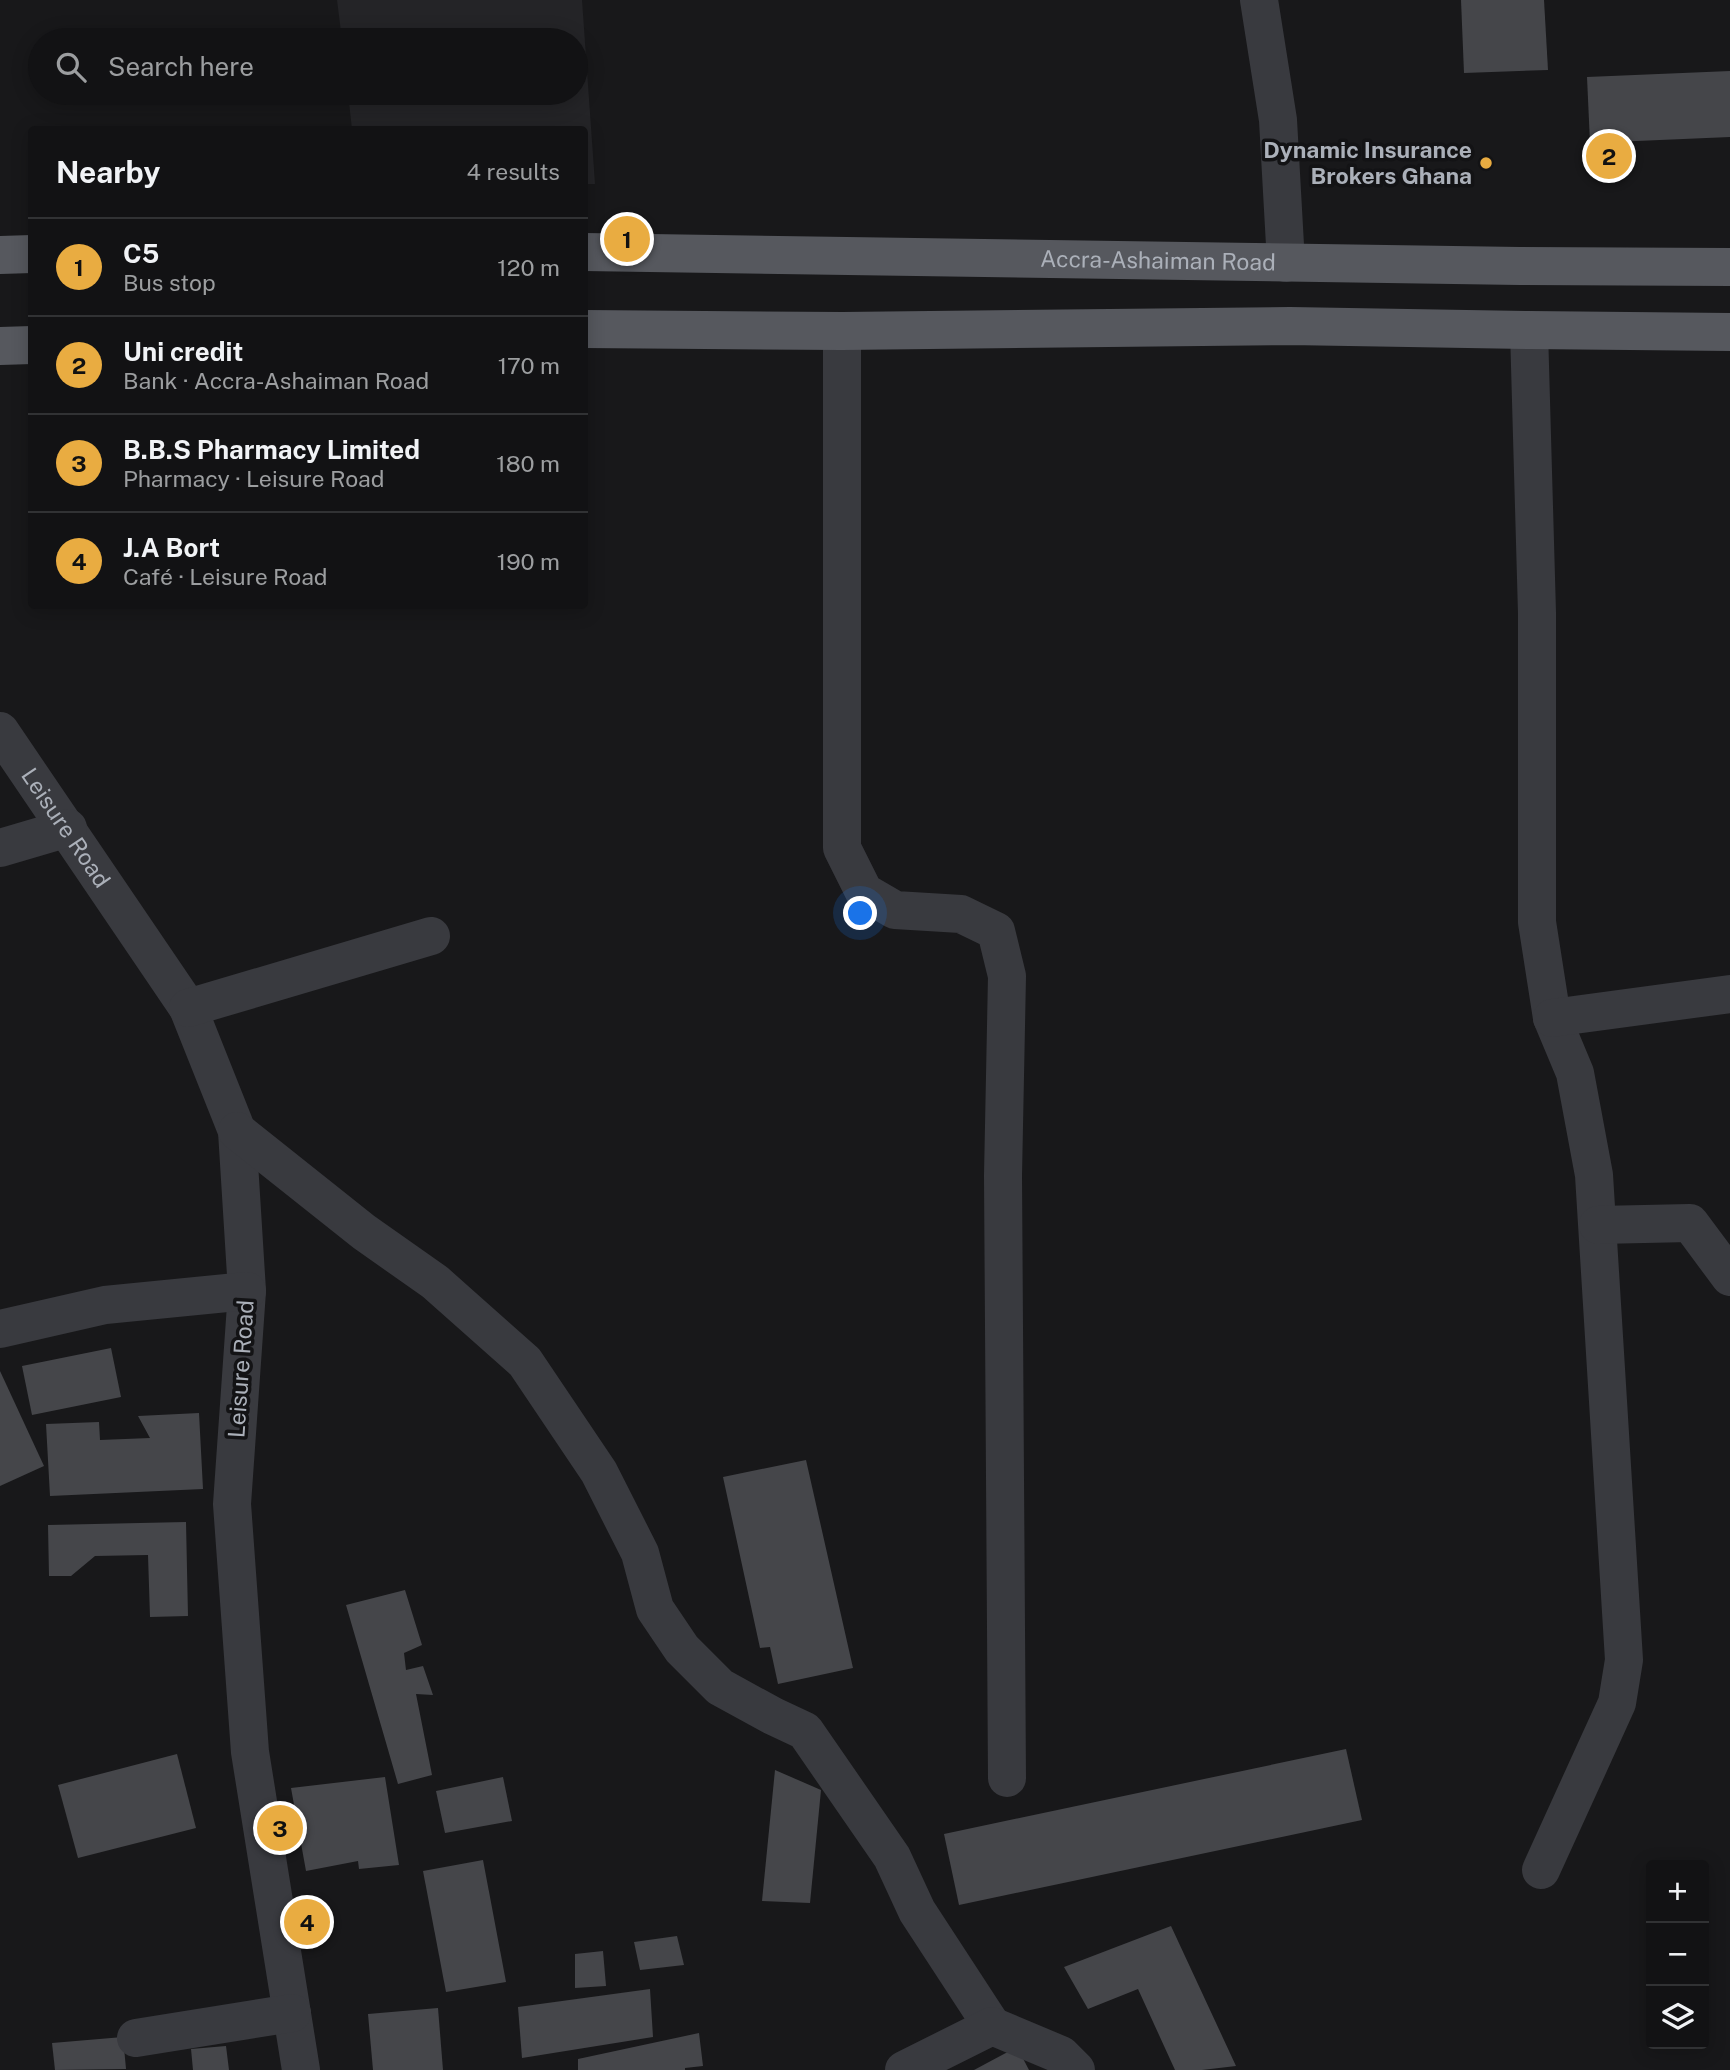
<!DOCTYPE html>
<meta charset="utf-8">
<style>
:root{--surface:#121214;--page:#1f2022;--text:#f1f3f6;--muted:#9c9ea0;--line:#313234;--accent:#e9ac41}
body{margin:0;font-family:"Public Sans",sans-serif;background:var(--page);color:var(--text)}
.controls{position:absolute;right:21px;bottom:21px;display:grid;overflow:hidden;border-radius:7px;box-shadow:0 4px 18px #0003}
.controls button{width:63px;height:63px;display:grid;place-items:center;padding:0;border:0;border-bottom:2px solid var(--line);background:var(--surface);color:var(--text);font:35px sans-serif}
.you{position:absolute;left:861px;top:914px;width:24px;height:24px;margin:-18px;border:5px solid #fff;border-radius:50%;background:#1a73e8;box-shadow:0 0 0 10px #1a73e833}
.badge{display:grid;place-items:center;width:46px;height:46px;border-radius:50%;background:var(--accent);color:#111;font-size:23px;font-weight:700}
.pin{position:absolute;translate:-50% -50%;border:4px solid #fff;box-shadow:0 2px 7px #0006}
.list{margin:0;padding:0;list-style:none}
h2{display:flex;justify-content:space-between;align-items:center;height:91px;margin:0;padding:0 28px;font-size:30px}
h2 small{font-size:23px;font-weight:400;color:var(--muted)}
.list li{display:grid;grid-template-columns:46px 1fr auto;gap:21px;align-items:center;box-sizing:border-box;height:98px;padding:0 28px;border-top:2px solid var(--line)}
.list b{display:block;font-size:26px;white-space:nowrap}
.list p{margin:0;font-size:23px;white-space:nowrap;color:var(--muted)}
.list em{font-size:23px;font-style:normal;color:var(--muted)}
.icon{flex:none;width:38px;height:38px;fill:none;stroke:currentColor;stroke-width:2;stroke-linecap:round;stroke-linejoin:round}
.map{position:relative;flex:none;width:1730px;height:2070px;overflow:hidden}
.search{position:absolute;background:var(--surface);box-shadow:0 4px 18px #0003;left:28px;top:28px;width:560px;height:77px;display:flex;align-items:center;gap:18px;box-sizing:border-box;padding:0 24px;border-radius:38px;color:var(--muted);font-size:26px}
.panel{position:absolute;background:var(--surface);box-shadow:0 4px 18px #0003;left:28px;top:126px;width:560px;height:483px;border-radius:7px}
.map>svg:first-child{display:block}
.built{fill:#242427}
.building{fill:#45464a}
.lines{fill:none;stroke-linecap:round;stroke-linejoin:round}
.minor{stroke:#393a3f;stroke-width:38}
.primary{stroke:#56585e;stroke-width:38}
.poi-dot{fill:#e9ac41;stroke:#131315;stroke-width:2.5}
.labels{text-anchor:middle;stroke-width:7;stroke-linejoin:round;paint-order:stroke}
.poi-label{font-size:23px;font-weight:bold;fill:#abb0b9;stroke:#131315;text-anchor:end}
.street-label{font-size:23px;fill:#abb0b9;stroke:#131315}
</style>
<div class="map">
<svg width="1730" height="2070" viewBox="0 0 1730 2070">
<rect width="100%" height="100%" fill="#18181a"/>
<polygon class="built" points="337,0 582,0 595,184 585,184 584,130 352,129 348,93 576,93 576,40 342,40"/>
<g class="building">
<polygon points="1461,0 1544,0 1548,70 1464,73"/>
<polygon points="1730,71 1730,137 1590,143 1587,77"/>
<polygon points="111,1348 121,1397 32,1415 22,1366"/>
<polygon points="0,1371 44,1466 0,1486"/>
<polygon points="199,1413 203,1489 50,1496 46,1424 99,1422 100,1440 150,1438 138,1416"/>
<polygon points="806,1460 853,1668 778,1684 770,1647 760,1648 723,1477"/>
<polygon points="186,1522 188,1616 150,1617 148,1555 95,1556 71,1576 49,1576 48,1525"/>
<polygon points="405,1590 422,1645 404,1653 406,1670 423,1666 433,1695 416,1694 432,1775 398,1784 346,1605"/>
<polygon points="1346,1749 1362,1820 959,1905 944,1834"/>
<polygon points="177,1754 196,1828 78,1858 58,1785"/>
<polygon points="775,1770 821,1790 810,1903 762,1901"/>
<polygon points="385,1777 399,1865 359,1869 358,1861 306,1871 291,1788"/>
<polygon points="503,1777 512,1821 445,1833 436,1791"/>
<polygon points="483,1860 506,1982 446,1992 423,1871"/>
<polygon points="1171,1926 1236,2066 1202,2070 1175,2070 1138,1989 1088,2009 1064,1967"/>
<polygon points="677,1936 684,1965 640,1970 634,1942"/>
<polygon points="603,1951 606,1986 575,1988 575,1954"/>
<polygon points="650,1989 653,2037 522,2058 518,2007"/>
<polygon points="438,2008 443,2070 373,2070 368,2014"/>
<polygon points="699,2033 703,2066 685,2068 685,2070 578,2070 578,2059"/>
<polygon points="123,2037 126,2069 55,2070 52,2043"/>
<polygon points="226,2046 229,2070 193,2070 191,2049"/>
<polygon points="1017,2047 1029,2070 974,2070"/>
</g>
<g class="lines">
<g class="minor">
<polyline points="1259,0 1278,120 1286,263"/>
<polyline points="1529,330 1537,613 1537,922 1552,1018 1575,1073 1594,1175 1624,1660 1617,1703 1541,1870"/>
<polyline points="842,331 842,848 864,892 895,910 961,914 996,931 1007,976 1003,1176 1007,1778"/>
<path id="s1" d="M 0,731 L 188,1008 L 237,1131 L 247,1291 L 232,1504 L 250,1752 L 301,2070"/>
<polyline points="0,848 68,828"/>
<polyline points="188,1008 431,936"/>
<polyline points="1552,1018 1730,994"/>
<polyline points="237,1131 364,1232 435,1282 525,1362 599,1472 640,1553 655,1609 682,1649 720,1687 773,1716 805,1731 892,1857 917,1911 992,2026"/>
<polyline points="1598,1225 1690,1223 1730,1277"/>
<polyline points="0,1329 105,1305 247,1291"/>
<polyline points="136,2038 292,2013"/>
<polyline points="904,2070 992,2026 1061,2055 1076,2070"/>
</g>
<g class="primary">
<path id="s2" d="M 584,252 L 1520,266 L 1730,267"/>
<polyline points="0,255 32,254"/>
<polyline points="584,329 842,331 1290,326 1529,330 1730,332"/>
<polyline points="0,346 32,345"/>
</g>
</g>
<circle class="poi-dot" cx="1486" cy="163" r="7"/>
<g class="labels">
<g class="poi-label">
<text x="1472" y="158">Dynamic Insurance<tspan x="1472" dy="26">Brokers Ghana</tspan></text>
</g>
<g class="street-label">
<text dy="8" stroke="none"><textPath href="#s2" startOffset="574">Accra-Ashaiman Road</textPath></text>
<text dy="8" stroke="none"><textPath href="#s1" startOffset="117">Leisure Road</textPath></text>
<text transform="translate(241 1369) rotate(-86)" y="8">Leisure Road</text>
</g>
</g>
</svg>
<div class="controls">
<button>+</button>
<button>−</button>
<button><svg class="icon" aria-label="layers" viewBox="0 0 24 24"><path d="M12 4l9 5-9 5-9-5zM3 14l9 5 9-5"/></svg></button>
</div>
<div class="you"></div>
<div class="pin badge" style="left:627px;top:239px">1</div>
<div class="pin badge" style="left:1609px;top:156px">2</div>
<div class="pin badge" style="left:280px;top:1828px">3</div>
<div class="pin badge" style="left:307px;top:1922px">4</div>
<div class="search"><svg class="icon" aria-label="search" viewBox="0 0 24 24"><circle cx="10" cy="10" r="6"/><path d="M15 15l6 6"/></svg>Search here</div>
<section class="panel">
<h2>Nearby<small>4 results</small></h2>
<ul class="list">
<li><span class="badge">1</span><div><b>C5</b><p>Bus stop</p></div><em>120 m</em></li>
<li><span class="badge">2</span><div><b>Uni credit</b><p>Bank · Accra-Ashaiman Road</p></div><em>170 m</em></li>
<li><span class="badge">3</span><div><b>B.B.S Pharmacy Limited</b><p>Pharmacy · Leisure Road</p></div><em>180 m</em></li>
<li><span class="badge">4</span><div><b>J.A Bort</b><p>Café · Leisure Road</p></div><em>190 m</em></li>
</ul>
</section>
</div>
